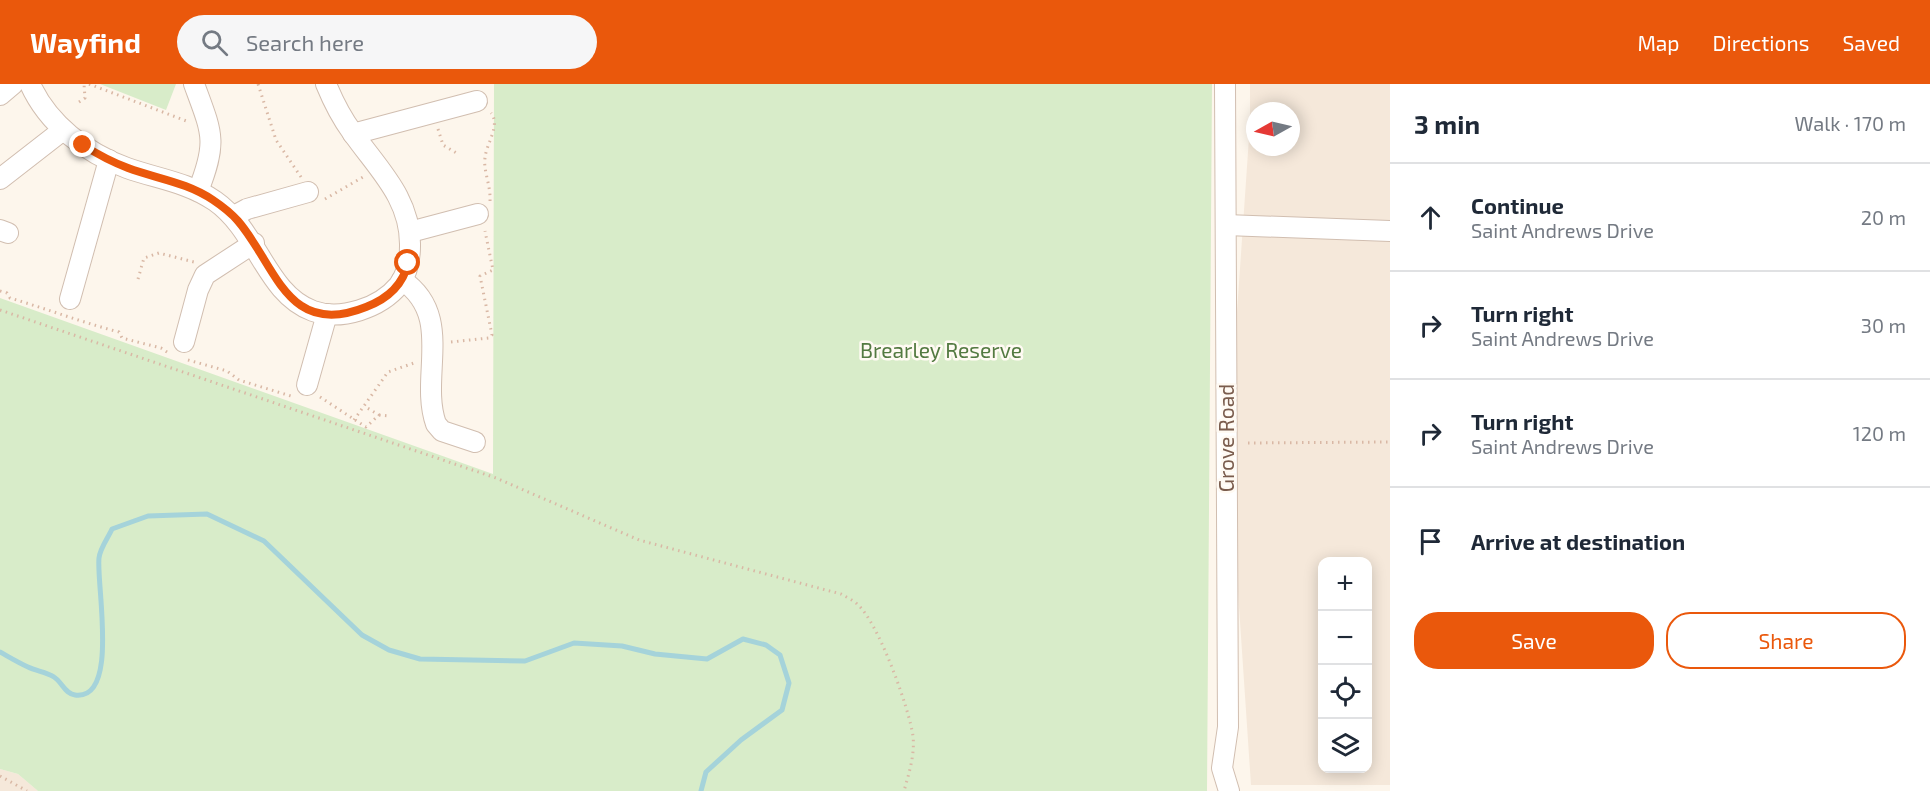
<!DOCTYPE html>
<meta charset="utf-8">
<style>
:root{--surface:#fff;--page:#f6f6f7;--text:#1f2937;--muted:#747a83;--line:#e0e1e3;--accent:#ea580c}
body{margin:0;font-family:"Exo 2",sans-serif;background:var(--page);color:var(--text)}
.controls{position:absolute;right:18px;bottom:18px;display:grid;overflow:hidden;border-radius:12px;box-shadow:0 3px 15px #0003}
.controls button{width:54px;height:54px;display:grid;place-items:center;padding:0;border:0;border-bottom:2px solid var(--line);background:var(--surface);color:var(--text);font:30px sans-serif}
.compass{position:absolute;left:1246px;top:18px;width:54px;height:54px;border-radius:50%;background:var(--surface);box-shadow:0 3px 15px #0003;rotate:262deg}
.stop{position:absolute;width:18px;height:18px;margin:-14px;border:4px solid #ea580c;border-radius:50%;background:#fff}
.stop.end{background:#ea580c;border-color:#fff;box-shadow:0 2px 6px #0008}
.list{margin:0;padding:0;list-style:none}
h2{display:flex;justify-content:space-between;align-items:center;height:78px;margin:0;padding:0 24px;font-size:26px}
h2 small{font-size:20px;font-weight:400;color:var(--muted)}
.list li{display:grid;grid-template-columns:39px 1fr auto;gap:18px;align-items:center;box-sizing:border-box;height:108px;padding:0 24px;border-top:2px solid var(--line)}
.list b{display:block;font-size:22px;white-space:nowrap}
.list p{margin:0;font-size:20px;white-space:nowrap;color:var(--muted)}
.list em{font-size:20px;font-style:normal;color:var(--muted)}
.actions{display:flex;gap:12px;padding:18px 24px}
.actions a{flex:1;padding:14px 0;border:2px solid var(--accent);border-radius:24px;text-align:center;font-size:21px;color:var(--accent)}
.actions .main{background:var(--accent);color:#fff}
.icon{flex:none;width:33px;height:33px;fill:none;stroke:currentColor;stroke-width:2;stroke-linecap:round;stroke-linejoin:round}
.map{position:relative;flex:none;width:1390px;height:707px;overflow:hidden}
header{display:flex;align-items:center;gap:36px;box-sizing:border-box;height:84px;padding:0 30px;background:var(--accent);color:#fff}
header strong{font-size:28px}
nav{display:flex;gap:33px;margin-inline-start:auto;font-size:21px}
.search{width:420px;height:54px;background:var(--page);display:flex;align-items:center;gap:15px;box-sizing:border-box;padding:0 21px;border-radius:33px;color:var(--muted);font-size:22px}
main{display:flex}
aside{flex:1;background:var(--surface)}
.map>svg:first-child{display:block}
.residential{fill:#f5e8da;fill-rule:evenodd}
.green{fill:#d8ecc9}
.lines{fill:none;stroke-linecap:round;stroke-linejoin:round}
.stream{stroke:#a5d3da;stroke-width:5}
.minor-casing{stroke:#d1beb0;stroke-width:22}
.path{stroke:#d9b8a5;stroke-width:3;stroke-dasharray:1.5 4.5;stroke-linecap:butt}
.minor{stroke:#fff;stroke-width:20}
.route{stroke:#ea580c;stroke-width:8}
.labels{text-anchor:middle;stroke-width:5;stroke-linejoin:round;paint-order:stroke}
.park-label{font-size:21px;fill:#537a41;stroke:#fffaf3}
.street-label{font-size:21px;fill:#7a5c4d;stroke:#fffaf3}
</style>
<header>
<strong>Wayfind</strong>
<div class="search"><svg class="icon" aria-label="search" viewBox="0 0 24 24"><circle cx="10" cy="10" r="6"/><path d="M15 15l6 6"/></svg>Search here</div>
<nav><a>Map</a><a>Directions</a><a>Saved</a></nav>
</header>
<main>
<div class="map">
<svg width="1390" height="707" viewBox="0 0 1390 707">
<rect width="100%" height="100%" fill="#fdf6ec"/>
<g class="residential">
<path d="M 1250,0 L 1390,0 L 1390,701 L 1251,701 L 1228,359 L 1250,39 ZM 1255,27 L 1291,27 L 1291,63 L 1255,63 ZM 1322,478 L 1368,478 L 1368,684 L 1322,684 Z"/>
<polygon points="0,685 18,690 38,707 0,707"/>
</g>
<g class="green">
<polygon points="100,0 176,0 166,26"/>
<polygon points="494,0 1212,0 1207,707 38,707 18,690 0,685 0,214 493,390"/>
</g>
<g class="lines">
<path class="stream" d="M 0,568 C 9,573 19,579 28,583 C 36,587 47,588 54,593 C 62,598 65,610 75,611 C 120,617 96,500 99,474 C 100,464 108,454 112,445 L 148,432 L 207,430 L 264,457 L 362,551 L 389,566 L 420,575 L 525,577 L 574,559 L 622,562 L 655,570 L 707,575 L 743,555 L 766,561 L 780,571 L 789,599 L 782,626 L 741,656 L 706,688 L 701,707"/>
<defs>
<g id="minor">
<path d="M 30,0 C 48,40 86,69 127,84 C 158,95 187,98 215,117 C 258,147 266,210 313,227 C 341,237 380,224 399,201 C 407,190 410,176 410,162 C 411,114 377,84 352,48 C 341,33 333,17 326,0"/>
<path d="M 194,0 C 212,49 218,57 198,107"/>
<polyline points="1225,0 1228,643 1222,684 1229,707"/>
<polyline points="0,11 13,0"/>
<polyline points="353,50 477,17"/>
<polyline points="0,95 63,46"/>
<polyline points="234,132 247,125 308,108"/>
<polyline points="1226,141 1390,147"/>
<polyline points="0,146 8,149"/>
<polyline points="410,148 478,130"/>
<path d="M 402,196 C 455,232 419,292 436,340 L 442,347 L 475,358"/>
<polyline points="70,215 109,76"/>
<polyline points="184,258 198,206 205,191 254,159"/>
<polyline points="307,301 327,230"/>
</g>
</defs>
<use href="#minor" class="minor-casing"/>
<g class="path">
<polyline points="89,0 189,38"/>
<polyline points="258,0 276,56 301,93"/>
<polyline points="79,18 85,14 84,0"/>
<polyline points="438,45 443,61 458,70"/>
<polyline points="325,115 363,93"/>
<path d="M 490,117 C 491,102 483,86 485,74 C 486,60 501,41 491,29"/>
<polyline points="138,195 144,174 159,169 194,178"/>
<path d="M 0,207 L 7,209 L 10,214 C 47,225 81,238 119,248 L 122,254 L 161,264 L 170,270"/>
<path d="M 0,226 L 496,394 L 639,456 L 841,510 C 846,513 853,516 857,520 C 878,537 909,624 913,652 C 915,671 909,689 904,707"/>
<polyline points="451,258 489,254 492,251 480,192 493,186 485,147"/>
<polyline points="188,276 227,287 239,296 294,313"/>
<polyline points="320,313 366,343 379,331 364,322"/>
<polyline points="379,331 389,332"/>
<polyline points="354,336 388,288 414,279"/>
<polyline points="1248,359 1390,358"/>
<polyline points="0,692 27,707"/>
</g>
<use href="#minor" class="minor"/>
</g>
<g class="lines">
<path class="route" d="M 83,61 C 97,70 112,78 128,84 C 158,95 186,98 213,116 C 222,122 231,129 238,137 C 276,181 287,255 366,223 C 387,215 403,201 408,179"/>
</g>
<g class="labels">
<g class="park-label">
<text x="941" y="274">Brearley Reserve</text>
</g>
<g class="street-label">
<text transform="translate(1227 354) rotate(-90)" y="7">Grove Road</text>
</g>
</g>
</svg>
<div class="controls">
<button>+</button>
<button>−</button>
<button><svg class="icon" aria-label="locate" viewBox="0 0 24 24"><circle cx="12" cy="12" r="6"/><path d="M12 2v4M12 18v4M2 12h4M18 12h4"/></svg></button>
<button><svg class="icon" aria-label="layers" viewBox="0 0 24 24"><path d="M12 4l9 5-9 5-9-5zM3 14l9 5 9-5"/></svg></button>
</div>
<svg class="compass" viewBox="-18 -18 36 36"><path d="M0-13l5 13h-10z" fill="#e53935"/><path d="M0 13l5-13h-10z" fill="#747a83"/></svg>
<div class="stop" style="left:408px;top:179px"></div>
<div class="stop end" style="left:83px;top:61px"></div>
</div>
<aside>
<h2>3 min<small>Walk · 170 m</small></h2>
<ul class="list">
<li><svg class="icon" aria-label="ahead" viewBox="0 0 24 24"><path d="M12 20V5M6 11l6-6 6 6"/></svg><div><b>Continue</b><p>Saint Andrews Drive</p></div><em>20 m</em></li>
<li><svg class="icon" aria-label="right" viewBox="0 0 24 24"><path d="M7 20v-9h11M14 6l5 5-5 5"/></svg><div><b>Turn right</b><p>Saint Andrews Drive</p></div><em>30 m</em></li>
<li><svg class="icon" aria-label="right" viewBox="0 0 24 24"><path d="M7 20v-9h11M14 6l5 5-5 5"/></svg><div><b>Turn right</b><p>Saint Andrews Drive</p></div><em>120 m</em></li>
<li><svg class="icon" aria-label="arrive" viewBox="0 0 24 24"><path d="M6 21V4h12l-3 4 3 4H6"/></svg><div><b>Arrive at destination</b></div></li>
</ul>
<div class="actions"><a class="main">Save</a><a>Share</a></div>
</aside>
</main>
